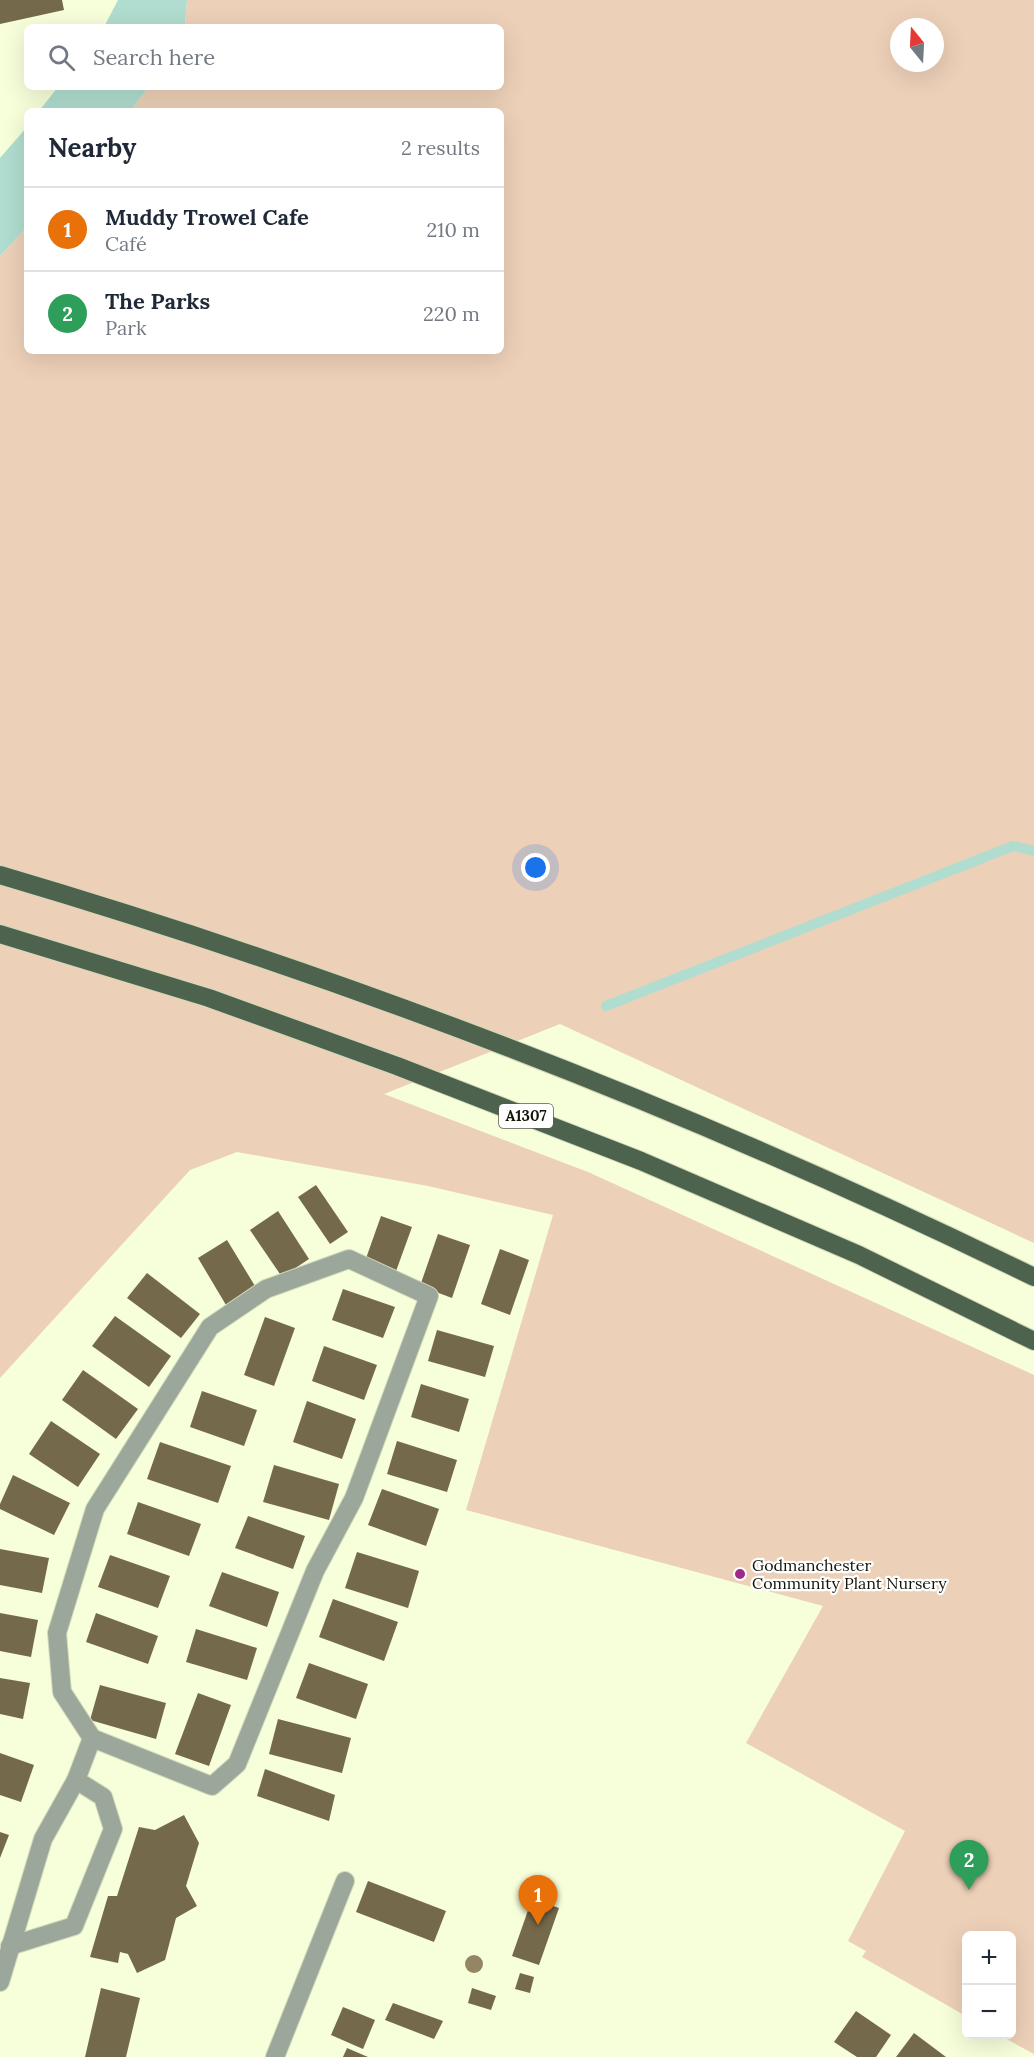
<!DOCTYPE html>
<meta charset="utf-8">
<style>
:root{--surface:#fff;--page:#f2f2f3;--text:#1f2937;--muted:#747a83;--line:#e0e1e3;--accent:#9f2a85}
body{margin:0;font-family:Lora,serif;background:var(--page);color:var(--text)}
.controls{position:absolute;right:18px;bottom:18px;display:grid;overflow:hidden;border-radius:9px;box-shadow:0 6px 24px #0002}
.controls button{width:54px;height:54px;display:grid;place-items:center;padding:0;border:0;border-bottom:2px solid var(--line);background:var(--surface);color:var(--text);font:30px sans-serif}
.compass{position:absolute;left:890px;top:18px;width:54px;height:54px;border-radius:50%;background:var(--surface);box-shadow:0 6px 24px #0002;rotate:342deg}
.you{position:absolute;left:536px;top:868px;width:21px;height:21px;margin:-15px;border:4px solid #fff;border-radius:50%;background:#1a73e8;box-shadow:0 0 0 9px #1a73e833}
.badge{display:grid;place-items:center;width:39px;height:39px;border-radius:50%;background:var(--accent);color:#fff;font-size:20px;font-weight:700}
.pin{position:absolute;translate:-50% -50px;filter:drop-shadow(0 2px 3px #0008)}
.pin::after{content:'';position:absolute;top:32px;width:21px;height:18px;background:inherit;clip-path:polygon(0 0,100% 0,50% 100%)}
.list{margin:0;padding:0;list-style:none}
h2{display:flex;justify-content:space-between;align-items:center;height:78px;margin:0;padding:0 24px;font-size:26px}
h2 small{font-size:20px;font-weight:400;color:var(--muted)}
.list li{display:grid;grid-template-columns:39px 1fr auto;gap:18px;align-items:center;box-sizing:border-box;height:84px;padding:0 24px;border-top:2px solid var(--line)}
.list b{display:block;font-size:22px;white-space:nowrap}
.list p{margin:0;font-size:20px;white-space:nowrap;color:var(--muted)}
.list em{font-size:20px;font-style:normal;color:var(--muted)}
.icon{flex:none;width:33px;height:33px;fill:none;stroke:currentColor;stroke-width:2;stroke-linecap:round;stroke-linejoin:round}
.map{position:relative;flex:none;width:1034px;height:2057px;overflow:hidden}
.search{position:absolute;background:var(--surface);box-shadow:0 6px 24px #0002;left:24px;top:24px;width:480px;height:66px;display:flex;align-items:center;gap:15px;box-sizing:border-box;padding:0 21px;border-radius:9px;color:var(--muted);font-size:22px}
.panel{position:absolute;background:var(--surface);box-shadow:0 6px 24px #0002;left:24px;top:108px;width:480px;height:246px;border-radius:9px}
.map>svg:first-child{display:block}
.green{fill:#edd0b8;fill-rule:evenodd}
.water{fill:#b0ddcf}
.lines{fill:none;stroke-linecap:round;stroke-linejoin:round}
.stream{stroke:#b0ddcf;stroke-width:10}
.building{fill:#75694b}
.minor-casing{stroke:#d2d9b9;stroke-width:20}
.major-casing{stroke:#d2d9b9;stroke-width:20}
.minor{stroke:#9aa79a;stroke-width:18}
.major{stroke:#4d634e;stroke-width:18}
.tree{fill:#948664}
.poi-dot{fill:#9f2a85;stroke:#fff;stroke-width:2}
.labels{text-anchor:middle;stroke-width:4.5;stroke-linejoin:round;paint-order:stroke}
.shield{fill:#fff;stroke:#5a5b53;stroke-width:1.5}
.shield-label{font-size:15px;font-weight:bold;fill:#131509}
.poi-label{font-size:16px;fill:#131509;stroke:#fff;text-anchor:start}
</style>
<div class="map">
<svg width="1034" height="2057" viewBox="0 0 1034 2057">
<rect width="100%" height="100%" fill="#f6feda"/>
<path class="green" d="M 187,0 L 1034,0 L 1034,1243 L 560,1024 L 384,1094 L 588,1172 L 1034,1375 L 1034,2054 L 999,2035 L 1012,2034 L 1012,1936 L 966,1936 L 966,2016 L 862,1957 L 866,1951 L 848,1941 L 905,1831 L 746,1743 L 823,1606 L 466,1510 L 553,1215 L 428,1186 L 237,1152 L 190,1170 L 0,1378 L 0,256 L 27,227 L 27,351 L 501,351 L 501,111 L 130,111 L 149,87 L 501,87 L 501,27 L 185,27 ZM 899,27 L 935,27 L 935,63 L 899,63 Z"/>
<g class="water">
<polygon points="118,0 187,0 185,27 104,27"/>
<polygon points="58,87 149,87 130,111 39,111"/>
<polygon points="27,127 27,227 0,256 0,158"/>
</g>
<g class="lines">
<polyline class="stream" points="606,1006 1013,846 1034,851"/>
</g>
<g class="building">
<polygon points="0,0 62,0 64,10 0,24"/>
<polygon points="316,1185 348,1232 330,1244 298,1197"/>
<polygon points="278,1211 309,1259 282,1277 250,1230"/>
<polygon points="381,1216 412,1227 395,1274 364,1264"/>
<polygon points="438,1234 470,1245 452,1298 420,1286"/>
<polygon points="227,1240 255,1286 226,1305 198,1258"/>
<polygon points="500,1249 529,1260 510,1315 481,1304"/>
<polygon points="147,1273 200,1314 181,1338 127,1298"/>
<polygon points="343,1289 395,1307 383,1338 332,1320"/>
<polygon points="115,1316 171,1356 149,1387 92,1346"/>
<polygon points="265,1317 295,1328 274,1386 244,1375"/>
<polygon points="437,1330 494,1346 485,1377 428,1361"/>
<polygon points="324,1346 377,1365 364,1400 312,1381"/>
<polygon points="83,1370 138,1409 116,1439 62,1400"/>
<polygon points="421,1384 469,1399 459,1432 411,1417"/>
<polygon points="202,1391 257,1410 244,1446 190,1427"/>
<polygon points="307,1401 356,1419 342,1459 293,1442"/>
<polygon points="51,1421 100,1454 78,1487 29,1454"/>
<polygon points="397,1441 457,1460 447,1492 387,1474"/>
<polygon points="160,1442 231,1466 218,1503 147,1479"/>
<polygon points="274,1465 339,1484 329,1520 263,1502"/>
<polygon points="13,1475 70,1503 54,1535 0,1509 0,1504"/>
<polygon points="382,1489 439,1509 426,1546 368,1525"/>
<polygon points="138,1502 201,1524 189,1556 127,1534"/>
<polygon points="248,1516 305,1536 293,1569 235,1548"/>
<polygon points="0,1549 49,1558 42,1593 0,1585"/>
<polygon points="357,1552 419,1571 408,1608 345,1588"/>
<polygon points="110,1555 170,1576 158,1608 98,1587"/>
<polygon points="222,1572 279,1592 267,1627 209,1606"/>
<polygon points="333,1599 398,1622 384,1661 319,1637"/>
<polygon points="0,1613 38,1620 31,1657 0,1651"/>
<polygon points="96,1613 158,1636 148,1664 86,1642"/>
<polygon points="196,1629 257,1648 247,1680 186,1662"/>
<polygon points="309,1663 368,1684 356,1719 296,1698"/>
<polygon points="0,1678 30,1683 23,1719 0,1714"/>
<polygon points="100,1685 166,1703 156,1739 90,1720"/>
<polygon points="198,1693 231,1705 209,1766 175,1754"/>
<polygon points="278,1719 351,1738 342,1773 269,1754"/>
<polygon points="0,1753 34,1765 21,1802 0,1795"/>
<polygon points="265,1769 335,1795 329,1821 257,1796"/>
<polygon points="184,1815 199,1843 186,1886 197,1906 176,1918 165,1960 137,1973 128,1954 120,1952 118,1963 90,1957 108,1896 117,1896 139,1827 155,1830"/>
<polygon points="0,1832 9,1835 0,1858"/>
<polygon points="368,1881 446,1911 434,1942 356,1912"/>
<polygon points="532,1899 559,1908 539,1965 512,1956"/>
<polygon points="520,1973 534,1977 530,1993 515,1989"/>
<polygon points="101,1988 140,1998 126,2057 85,2057"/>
<polygon points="472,1988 496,1996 491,2010 468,2003"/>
<polygon points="393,2003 443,2021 434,2039 385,2020"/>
<polygon points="343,2007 375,2020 363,2049 331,2035"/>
<polygon points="856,2011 891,2035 876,2057 857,2057 834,2042"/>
<polygon points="914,2033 946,2057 896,2057"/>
<polygon points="347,2048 368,2057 343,2057"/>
</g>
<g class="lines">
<defs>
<g id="minor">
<polygon points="349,1259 429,1296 354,1498 315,1571 237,1764 212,1786 92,1738 62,1692 57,1633 95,1509 210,1327 266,1289"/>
<polyline points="10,1946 74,1926 113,1829 103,1797 76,1780"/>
<polyline points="0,1982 43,1839 76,1780 92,1738"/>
<polyline points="275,2057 345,1881"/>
</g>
<g id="major">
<path d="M 0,875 C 356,980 701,1114 1034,1277"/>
<polyline points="0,934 209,998 397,1066 641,1161 859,1255 1034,1341"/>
</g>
</defs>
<use href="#minor" class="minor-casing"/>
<use href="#major" class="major-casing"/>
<use href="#minor" class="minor"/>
<use href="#major" class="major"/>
</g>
<circle class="tree" cx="474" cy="1964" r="9"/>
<circle class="poi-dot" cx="740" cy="1574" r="6"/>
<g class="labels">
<rect class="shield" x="499" y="1104" width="54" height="24" rx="4.5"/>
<g class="shield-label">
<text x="526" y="1121">A1307</text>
</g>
<g class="poi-label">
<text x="752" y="1571">Godmanchester<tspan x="752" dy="18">Community Plant Nursery</tspan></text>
</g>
</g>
</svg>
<div class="controls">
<button>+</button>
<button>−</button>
</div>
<svg class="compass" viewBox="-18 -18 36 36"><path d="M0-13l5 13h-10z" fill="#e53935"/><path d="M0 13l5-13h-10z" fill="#747a83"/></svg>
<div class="you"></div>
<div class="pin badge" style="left:538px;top:1925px;background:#e8710a">1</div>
<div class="pin badge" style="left:969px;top:1890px;background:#2e9e5b">2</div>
<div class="search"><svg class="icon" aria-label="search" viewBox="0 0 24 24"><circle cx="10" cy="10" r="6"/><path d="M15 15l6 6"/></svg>Search here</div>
<section class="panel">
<h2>Nearby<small>2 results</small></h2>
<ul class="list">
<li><span class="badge" style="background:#e8710a">1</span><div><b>Muddy Trowel Cafe</b><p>Café</p></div><em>210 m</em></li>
<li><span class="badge" style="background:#2e9e5b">2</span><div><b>The Parks</b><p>Park</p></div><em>220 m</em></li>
</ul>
</section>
</div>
